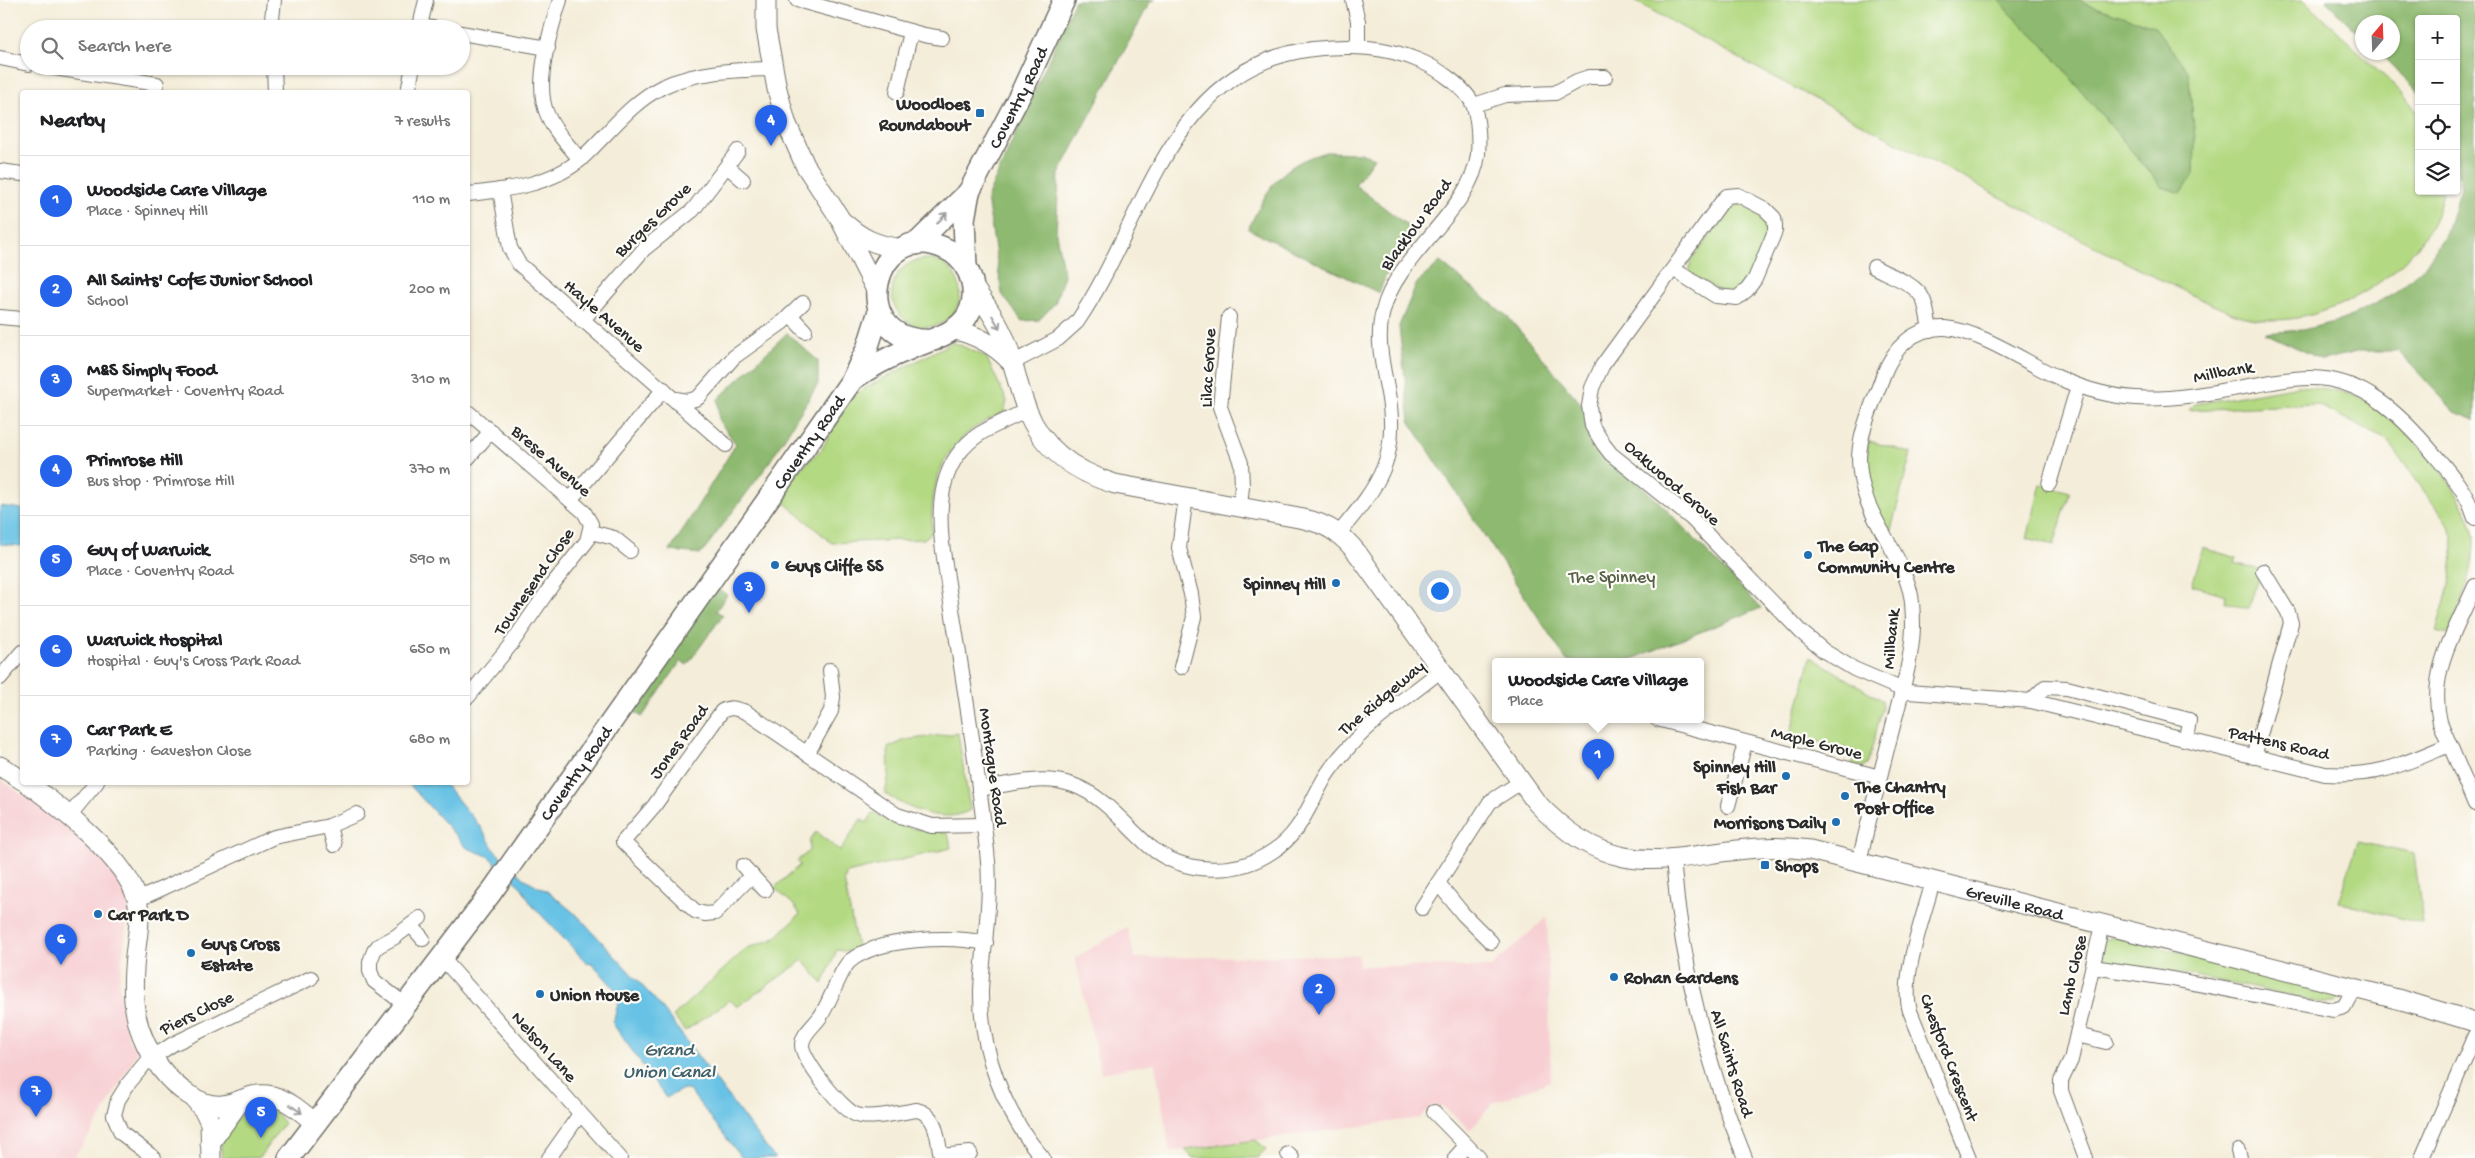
<!DOCTYPE html>
<meta charset="utf-8">
<style>
:root{--surface:#fff;--page:#f6f6f6;--text:#202124;--muted:#757577;--line:#e0e0e0;--accent:#2563eb}
body{margin:0;font-family:"Gochi Hand",sans-serif;background:var(--page);color:var(--text)}
.controls{position:absolute;right:15px;top:15px;display:grid;overflow:hidden;border-radius:5px;box-shadow:0 1px 4px #0004}
.controls button{width:45px;height:45px;display:grid;place-items:center;padding:0;border:0;border-bottom:1px solid var(--line);background:var(--surface);color:var(--text);font:25px sans-serif}
.compass{position:absolute;left:2355px;top:15px;width:45px;height:45px;border-radius:50%;background:var(--surface);box-shadow:0 1px 4px #0004;rotate:19deg}
.you{position:absolute;left:1439px;top:590px;width:18px;height:18px;margin:-12px;border:4px solid #fff;border-radius:50%;background:#1a73e8;box-shadow:0 0 0 8px #1a73e833}
.badge{display:grid;place-items:center;width:32px;height:32px;border-radius:50%;background:var(--accent);color:#fff;font-size:16px;font-weight:700}
.pin{position:absolute;translate:-50% -41px;filter:drop-shadow(0 1px 2px #0008)}
.pin::after{content:'';position:absolute;top:26px;width:18px;height:15px;background:inherit;clip-path:polygon(0 0,100% 0,50% 100%)}
.popup{position:absolute;left:1492px;top:658px;width:212px;height:65px;box-sizing:border-box;display:grid;place-content:center;border-radius:5px;background:var(--surface);filter:drop-shadow(0 1px 4px #0005);font-size:16px;white-space:nowrap;color:var(--muted)}
.popup b{font-size:19px;color:var(--text)}
.popup::after{content:'';position:absolute;left:50%;top:100%;margin-left:-10px;border:10px solid transparent;border-top-color:var(--surface)}
.list{margin:0;padding:0;list-style:none}
h2{display:flex;justify-content:space-between;align-items:center;height:65px;margin:0;padding:0 20px;font-size:21px}
h2 small{font-size:16px;font-weight:400;color:var(--muted)}
.list li{display:grid;grid-template-columns:32px 1fr auto;gap:15px;align-items:center;box-sizing:border-box;height:90px;padding:0 20px;border-top:1px solid var(--line)}
.list b{display:block;font-size:19px;white-space:nowrap}
.list p{margin:0;font-size:16px;white-space:nowrap;color:var(--muted)}
.list em{font-size:16px;font-style:normal;color:var(--muted)}
.icon{flex:none;width:28px;height:28px;fill:none;stroke:currentColor;stroke-width:2;stroke-linecap:round;stroke-linejoin:round}
.map{position:relative;flex:none;width:2475px;height:1158px;overflow:hidden}
.search{position:absolute;background:var(--surface);box-shadow:0 1px 4px #0004;left:20px;top:20px;width:450px;height:55px;display:flex;align-items:center;gap:12px;box-sizing:border-box;padding:0 18px;border-radius:28px;color:var(--muted);font-size:19px}
.panel{position:absolute;background:var(--surface);box-shadow:0 1px 4px #0004;left:20px;top:90px;width:450px;height:695px;border-radius:5px}
.map>svg:first-child{display:block}
.built{fill:#f7cfd3}
.green{fill:#b3d982;stroke:#6f8256}
.forest{fill:#8eb970;stroke:#5c724e}
.water{fill:#67c2e5;stroke:#497688}
.lines{fill:none;stroke-linecap:round;stroke-linejoin:round}
.street-casing{stroke:#716f68;stroke-width:16}
.secondary-casing{stroke:#716f68;stroke-width:21}
.primary-casing{stroke:#716f68;stroke-width:24}
.street{stroke:#fff;stroke-width:14}
.secondary{stroke:#fff;stroke-width:19}
.primary{stroke:#fff;stroke-width:21}
.oneway{stroke:#a0a0a0}
.poi-dot{fill:#1f6fb2;stroke:#fdfcf7;stroke-width:2}
.labels{text-anchor:middle;stroke-width:4.5;stroke-linejoin:round;paint-order:stroke}
.street-label{font-size:18px;fill:#2b2b2b;stroke:#fdfcf7}
.poi-label{font-size:18px;font-weight:bold;fill:#2b2b2b;stroke:#fdfcf7;text-anchor:start}
.park-label{font-size:18px;fill:#545f45;stroke:#fdfcf7}
.water-label{font-size:19px;font-style:italic;fill:#40606c;stroke:#fdfcf7}
</style>
<div class="map">
<svg width="2475" height="1158" viewBox="0 0 2475 1158">
<rect width="100%" height="100%" fill="#fdfcf7"/>
<filter id="ink" filterUnits="userSpaceOnUse"><feTurbulence type="fractalNoise" baseFrequency=".02" numOctaves="2"/><feDisplacementMap in="SourceGraphic" scale="10" xChannelSelector="R" yChannelSelector="G"/><feConvolveMatrix kernelMatrix="1 2 1 2 8 2 1 2 1" color-interpolation-filters="sRGB"/></filter>
<filter id="wash" filterUnits="userSpaceOnUse"><feTurbulence type="fractalNoise" baseFrequency=".0096" numOctaves="4" result="noise"/><feDisplacementMap in="SourceGraphic" scale="20" xChannelSelector="R" yChannelSelector="G"/><feGaussianBlur stdDeviation="1.12" result="paint"/><feColorMatrix in="noise" values="0 0 0 0 0 0 0 0 0 0 0 0 0 0 0 0 0 1.4 0 .05"/><feComposite in="paint" operator="in"/></filter>
<g filter="url(#wash)">
<rect width="100%" height="100%" fill="#f4edd9"/>
<g class="built">
<polygon points="0,779 63,823 104,860 123,886 129,908 119,982 129,1042 139,1049 97,1124 73,1158 0,1158"/>
<polygon points="1547,917 1551,1081 1493,1103 1470,1130 1445,1108 1432,1105 1419,1118 1170,1152 1155,1063 1101,1073 1075,958 1127,927 1135,958 1359,955 1359,966 1491,967"/>
</g>
<g class="green">
<path d="M 1633,0 L 1999,0 L 2009,13 L 2039,40 L 2162,187 L 2181,193 L 2194,173 L 2195,139 L 2188,71 L 2079,0 L 2304,0 L 2399,90 L 2419,113 L 2419,191 L 2443,191 C 2431,262 2342,320 2274,320 C 2241,321 2213,305 2184,291 C 2143,272 2102,250 2061,229 C 1918,154 1775,79 1633,0 Z"/>
<path d="M 1738,204 L 1747,206 L 1768,221 C 1773,243 1751,271 1741,291 L 1729,296 L 1690,274 L 1690,261 L 1731,209 Z"/>
<circle cx="926" cy="293" r="34"/>
<path d="M 953,342 L 986,357 L 1007,401 L 1004,412 C 994,417 982,422 973,429 C 938,454 930,492 932,532 L 924,539 L 832,543 L 774,494 L 822,449 L 852,395 Z"/>
<path d="M 2299,386 C 2321,388 2344,390 2365,400 C 2403,419 2468,493 2474,536 C 2475,572 2462,602 2448,634 L 2436,631 C 2445,600 2461,554 2448,524 L 2387,440 L 2316,404 L 2189,410 L 2195,404 Z"/>
<path d="M 1869,441 L 1911,453 L 1891,530 C 1870,515 1864,466 1869,441 Z"/>
<polygon points="2041,484 2070,492 2054,545 2027,538"/>
<polygon points="2203,548 2237,558 2235,563 2260,570 2249,609 2225,602 2226,595 2192,585"/>
<polygon points="1811,657 1882,700 1883,707 1867,765 1862,767 1852,765 1855,751 1790,735"/>
<path d="M 958,733 L 970,810 C 944,825 908,809 885,794 L 889,775 L 888,748 L 905,740 Z"/>
<polygon points="873,813 910,828 948,833 951,848 847,873 844,880 857,947 850,952 837,950 823,984 803,960 737,1007 730,1000 685,1031 673,1016 747,948 774,939 800,914 793,904 774,888 800,865 797,861 809,851 810,839 816,832 840,851 861,819 867,823"/>
<polygon points="2358,842 2414,854 2423,924 2338,902"/>
<polygon points="2116,937 2337,991 2339,998 2336,1002 2321,1002 2161,969 2108,963 2102,955 2103,940"/>
<path d="M 260,1105 L 273,1110 L 284,1123 L 259,1158 L 222,1158 C 221,1152 220,1144 223,1138 C 228,1126 247,1106 260,1105 Z"/>
<polygon points="1256,1140 1266,1149 1257,1158 1193,1158 1185,1150"/>
</g>
<g class="forest">
<polygon points="1075,0 1155,0 1150,2 1059,174 1056,234 1064,275 1055,303 1039,320 1022,321 1002,294 987,198"/>
<polygon points="1999,0 2079,0 2085,4 2154,26 2188,71 2195,139 2194,173 2181,193 2162,187 2039,40 2009,13"/>
<polygon points="2325,0 2442,0 2471,2 2475,18 2475,420 2455,412 2398,351 2360,351 2323,360 2265,333 2303,330 2346,319 2393,294 2424,267 2447,233 2461,188 2456,153 2456,19 2419,19 2419,92 2379,53 2392,52 2392,22 2362,22 2362,37"/>
<path d="M 1326,152 L 1360,153 L 1374,158 L 1355,185 L 1417,233 L 1385,277 L 1379,293 L 1248,229 C 1269,187 1279,165 1326,152 Z"/>
<polygon points="1440,262 1508,317 1583,406 1604,453 1658,501 1761,608 1627,661 1567,661 1410,422 1399,326 1417,283"/>
<polygon points="787,333 818,361 818,384 767,466 701,554 670,551 736,444 719,421 718,399"/>
<polygon points="708,582 727,595 716,611 723,615 687,665 681,661 642,717 623,704"/>
</g>
<g class="water">
<polygon points="0,506 22,509 22,546 0,544"/>
<polygon points="408,783 444,783 482,829 495,851 525,879 550,893 579,917 659,1004 768,1150 776,1158 742,1158 690,1091 683,1089 666,1098 613,1024 620,995 593,964 587,963 531,904 522,888 488,856 467,848"/>
</g>
</g>
<g filter="url(#ink)">
<g class="lines">
<defs>
<g id="street">
<polyline points="426,0 420,26 437,29"/>
<path d="M 560,0 C 550,31 533,86 548,116 C 555,133 569,145 580,160"/>
<polyline points="797,0 924,35 942,38"/>
<polyline points="1353,0 1358,21 1358,46"/>
<polyline points="271,29 274,0"/>
<polyline points="461,33 548,48"/>
<polyline points="0,58 29,64"/>
<polyline points="42,66 157,84"/>
<polyline points="274,66 275,92"/>
<polyline points="408,92 413,66"/>
<polyline points="897,92 911,32"/>
<polyline points="1474,105 1505,95 1555,93 1577,81 1589,77 1605,77"/>
<polyline points="727,166 743,180"/>
<polyline points="0,171 22,174"/>
<polyline points="500,190 510,248 519,264 726,445"/>
<path d="M 468,194 C 506,190 552,185 582,158 C 608,134 630,103 662,87 C 696,71 737,70 774,69"/>
<path d="M 1874,267 C 1888,275 1916,283 1923,299 C 1927,308 1928,320 1930,330"/>
<path d="M 1673,269 L 1716,296 L 1737,298 L 1747,290 L 1755,279 L 1775,231 L 1775,225 L 1774,218 L 1765,209 L 1738,195 L 1727,196 L 1723,200 L 1602,366 L 1592,388 L 1589,406 L 1592,426 L 1604,445 L 1611,454 L 1691,518 L 1801,632 L 1824,651 L 1854,669 L 1908,692 L 2031,701 L 2325,774 C 2379,777 2401,765 2449,745"/>
<polyline points="790,315 805,331"/>
<polyline points="0,317 22,319"/>
<polyline points="1229,317 1220,407 1241,463 1242,486 1240,507"/>
<polyline points="582,321 644,249 693,210 738,151"/>
<path d="M 1012,363 L 1058,339 L 1077,322 C 1146,221 1168,66 1313,49 C 1351,45 1385,46 1420,61 C 1437,68 1468,89 1474,107 C 1478,121 1479,140 1478,154 C 1473,209 1396,255 1383,311 C 1376,337 1382,363 1387,388 C 1401,456 1380,484 1339,533"/>
<polyline points="676,399 688,401 698,398 734,357 783,322 803,303"/>
<path d="M 1027,410 C 1012,418 996,424 981,433 C 939,460 937,507 943,551 C 958,651 976,751 987,851 C 993,898 983,944 981,991 C 980,1050 1004,1114 1043,1158"/>
<polyline points="468,412 584,512 591,524 587,541 552,585 512,643 468,697"/>
<polyline points="468,458 491,431"/>
<polyline points="2049,484 2078,386"/>
<polyline points="570,500 664,389"/>
<polyline points="591,532 614,538 630,551"/>
<path d="M 2475,586 C 2455,631 2428,672 2440,722 L 2475,804"/>
<polyline points="1181,667 1194,617 1191,594 1179,548 1186,497"/>
<polyline points="0,678 22,652"/>
<polyline points="2031,701 2045,687 2067,688 2189,720 2186,739"/>
<polyline points="1657,719 1880,777"/>
<polyline points="807,754 831,711 833,697 830,670"/>
<polyline points="2254,757 2291,623 2288,612 2263,571"/>
<path d="M 979,789 C 1009,785 1042,774 1073,785 C 1104,796 1125,825 1149,846 C 1184,875 1237,876 1273,851 C 1300,834 1308,807 1323,781 C 1329,769 1339,758 1348,748 C 1374,717 1411,696 1441,670"/>
<polyline points="1728,806 1745,743"/>
<polyline points="69,816 97,782"/>
<polyline points="329,826 334,845"/>
<path d="M 1673,860 C 1681,962 1706,1063 1745,1158"/>
<path d="M 1859,862 C 1870,815 1882,768 1894,722 C 1902,691 1912,659 1913,627 C 1913,615 1913,602 1910,591 C 1897,542 1859,514 1859,457 C 1860,430 1874,401 1883,376 C 1893,349 1913,327 1945,328 C 1977,330 2024,361 2055,376 C 2128,411 2179,398 2255,385 C 2273,382 2290,378 2309,378 C 2363,377 2401,415 2433,453 C 2451,474 2467,492 2475,518"/>
<polyline points="743,866 765,890"/>
<path d="M 752,875 L 715,913 L 705,914 L 695,911 L 623,842 L 654,806 L 722,711 C 731,706 737,709 746,712 L 897,815 L 932,826 L 984,825"/>
<path d="M 1933,881 C 1924,916 1900,978 1910,1011 L 1969,1158"/>
<polyline points="1438,883 1463,914 1491,942"/>
<polyline points="137,900 274,837 329,826 357,814"/>
<polyline points="1422,908 1490,802 1521,782"/>
<polyline points="411,925 423,939"/>
<polyline points="442,958 620,1158"/>
<polyline points="2093,967 2167,978 2333,1010 2344,1007 2354,988"/>
<polyline points="407,1006 374,981 370,971 370,962 374,951 378,946 395,937 420,918"/>
<polyline points="2077,1035 2106,1042"/>
<polyline points="1434,1112 1479,1158"/>
<polyline points="2238,1151 2240,1158"/>
<path d="M 970,1153 L 941,1156 C 937,1139 938,1115 917,1110 C 902,1112 870,1120 857,1115 C 843,1111 802,1060 802,1045 C 802,1034 814,1026 820,1017 C 829,1005 841,968 850,961 C 879,937 951,936 986,943"/>
<polyline points="1288,1154 1292,1158"/>
<polyline points="154,1158 121,1133 114,1115 118,1100 128,1084 147,1061 173,1044 311,978"/>
<polyline points="549,1158 580,1114"/>
<polyline points="1455,1158 1465,1147"/>
<polyline points="2086,1158 2061,1091 2061,1081 2071,1060 2102,925"/>
<polyline points="2422,1158 2475,1035"/>
</g>
<g id="secondary">
<polyline points="766,0 766,29 777,89 786,122 805,165 839,217 876,290"/>
<path d="M 843,222 C 863,240 876,245 902,249"/>
<path id="s1" d="M 972,285 C 983,301 996,318 1004,337 C 1014,360 1017,387 1027,410 C 1042,449 1076,472 1115,484 L 1304,519 C 1328,524 1343,535 1358,554 L 1536,802 C 1632,906 1699,834 1810,850 L 2405,1001 L 2475,1022"/>
<path d="M 955,330 C 978,335 995,345 1011,362"/>
<polyline points="0,766 22,780"/>
<path d="M 26,782 C 59,806 127,860 137,899 C 141,916 138,932 136,948 C 130,996 132,1031 162,1070 C 175,1087 201,1108 223,1105 C 239,1103 250,1093 267,1095 C 285,1097 302,1112 315,1123"/>
<polyline points="193,1097 205,1112 210,1123 211,1158"/>
<polyline points="210,1143 241,1100"/>
</g>
<g id="primary">
<polyline points="916,244 969,192"/>
<path id="s2" d="M 966,267 L 964,219 L 969,192 L 1023,89 L 1064,0"/>
<path d="M 853,379 C 870,367 889,357 909,349 C 940,336 981,328 972,282 C 969,269 960,256 948,250 C 873,211 841,347 934,340"/>
<path id="s3" d="M 289,1158 L 490,894 L 852,380 L 867,349 L 879,311"/>
</g>
</defs>
<use href="#street" class="street-casing"/>
<use href="#secondary" class="secondary-casing"/>
<use href="#primary" class="primary-casing"/>
<use href="#street" class="street"/>
<use href="#secondary" class="secondary"/>
<use href="#primary" class="primary"/>
</g>
<defs><path id="oneway-shaft" d="M-6 0H5M1.5-3L5.5 0L1.5 3" fill="none" stroke-width="1.6" stroke-linecap="round" stroke-linejoin="round" transform="scale(1.25)"/></defs>
<g class="oneway">
<use href="#oneway-shaft" transform="translate(942 218) rotate(-48)"/>
<use href="#oneway-shaft" transform="translate(996 322) rotate(60)"/>
<use href="#oneway-shaft" transform="translate(296 1109) rotate(35)"/>
</g>
</g>
<g class="poi-dot">
<rect x="975" y="108" width="10" height="10" rx="2.5"/>
<circle cx="1808" cy="555" r="5"/>
<circle cx="775" cy="565" r="5"/>
<circle cx="1336" cy="583" r="5"/>
<circle cx="1786" cy="776" r="5"/>
<circle cx="1845" cy="796" r="5"/>
<circle cx="1836" cy="822" r="5"/>
<rect x="1760" y="860" width="10" height="10" rx="2.5"/>
<circle cx="98" cy="914" r="5"/>
<circle cx="191" cy="953" r="5"/>
<circle cx="1614" cy="977" r="5"/>
<circle cx="540" cy="994" r="5"/>
</g>
<g class="labels">
<g class="street-label">
<text dy="6" stroke="none"><textPath href="#s2" startOffset="182">Coventry Road</textPath></text>
<text transform="translate(652 219) rotate(-44)" y="6">Burges Grove</text>
<text transform="translate(1415 224) rotate(-54)" y="6">Blacklow Road</text>
<text transform="translate(605 315) rotate(41)" y="6">Hayle Avenue</text>
<text transform="translate(1207 368) rotate(-87)" y="6">Lilac Grove</text>
<text transform="translate(2223 371) rotate(-10)" y="6">Millbank</text>
<text dy="6" stroke="none"><textPath href="#s3" startOffset="885">Coventry Road</textPath></text>
<text transform="translate(552 460) rotate(41)" y="6">Brese Avenue</text>
<text transform="translate(1673 482) rotate(41)" y="6">Oakwood Grove</text>
<text transform="translate(533 581) rotate(-55)" y="6">Townesend Close</text>
<text transform="translate(1890 639) rotate(-85)" y="6">Millbank</text>
<text transform="translate(1381 697) rotate(-40)" y="6">The Ridgeway</text>
<text transform="translate(678 741) rotate(-54)" y="6">Jones Road</text>
<text transform="translate(1817 742) rotate(14)" y="6">Maple Grove</text>
<text transform="translate(2279 742) rotate(13)" y="6">Pattens Road</text>
<text transform="translate(994 767) rotate(82)" y="6">Montague Road</text>
<text dy="6" stroke="none"><textPath href="#s3" startOffset="480">Coventry Road</textPath></text>
<text dy="6" stroke="none"><textPath href="#s1" startOffset="1324">Greville Road</textPath></text>
<text transform="translate(2071 975) rotate(-77)" y="6">Lamb Close</text>
<text transform="translate(196 1012) rotate(-26)" y="6">Piers Close</text>
<text transform="translate(545 1046) rotate(48)" y="6">Nelson Lane</text>
<text transform="translate(1950 1057) rotate(69)" y="6">Chesford Crescent</text>
<text transform="translate(1733 1063) rotate(73)" y="6">All Saints Road</text>
</g>
<g class="poi-label">
<text x="970" y="109" text-anchor="end">Woodloes<tspan x="970" dy="21">Roundabout</tspan></text>
<text x="1818" y="551">The Gap<tspan x="1818" dy="21">Community Centre</tspan></text>
<text x="785" y="571">Guys Cliffe SS</text>
<text x="1326" y="589" text-anchor="end">Spinney Hill</text>
<text x="1776" y="772" text-anchor="end">Spinney Hill<tspan x="1776" dy="21">Fish Bar</tspan></text>
<text x="1855" y="792">The Chantry<tspan x="1855" dy="21">Post Office</tspan></text>
<text x="1826" y="828" text-anchor="end">Morrisons Daily</text>
<text x="1775" y="871">Shops</text>
<text x="108" y="920">Car Park D</text>
<text x="201" y="949">Guys Cross<tspan x="201" dy="21">Estate</tspan></text>
<text x="1624" y="983">Rohan Gardens</text>
<text x="550" y="1000">Union House</text>
</g>
<g class="park-label">
<text x="1612" y="582">The Spinney</text>
</g>
<g class="water-label">
<text x="669" y="1055">Grand<tspan x="669" dy="22">Union Canal</tspan></text>
</g>
</g>
</svg>
<div class="controls">
<button>+</button>
<button>−</button>
<button><svg class="icon" aria-label="locate" viewBox="0 0 24 24"><circle cx="12" cy="12" r="6"/><path d="M12 2v4M12 18v4M2 12h4M18 12h4"/></svg></button>
<button><svg class="icon" aria-label="layers" viewBox="0 0 24 24"><path d="M12 4l9 5-9 5-9-5zM3 14l9 5 9-5"/></svg></button>
</div>
<svg class="compass" viewBox="-18 -18 36 36"><path d="M0-13l5 13h-10z" fill="#e53935"/><path d="M0 13l5-13h-10z" fill="#757577"/></svg>
<div class="you"></div>
<div class="pin badge" style="left:1598px;top:780px">1</div>
<div class="popup"><b>Woodside Care Village</b>Place</div>
<div class="pin badge" style="left:1319px;top:1015px">2</div>
<div class="pin badge" style="left:749px;top:613px">3</div>
<div class="pin badge" style="left:771px;top:146px">4</div>
<div class="pin badge" style="left:261px;top:1138px">5</div>
<div class="pin badge" style="left:61px;top:965px">6</div>
<div class="pin badge" style="left:36px;top:1117px">7</div>
<div class="search"><svg class="icon" aria-label="search" viewBox="0 0 24 24"><circle cx="10" cy="10" r="6"/><path d="M15 15l6 6"/></svg>Search here</div>
<section class="panel">
<h2>Nearby<small>7 results</small></h2>
<ul class="list">
<li><span class="badge">1</span><div><b>Woodside Care Village</b><p>Place · Spinney Hill</p></div><em>110 m</em></li>
<li><span class="badge">2</span><div><b>All Saints' CofE Junior School</b><p>School</p></div><em>200 m</em></li>
<li><span class="badge">3</span><div><b>M&amp;S Simply Food</b><p>Supermarket · Coventry Road</p></div><em>310 m</em></li>
<li><span class="badge">4</span><div><b>Primrose Hill</b><p>Bus stop · Primrose Hill</p></div><em>370 m</em></li>
<li><span class="badge">5</span><div><b>Guy of Warwick</b><p>Place · Coventry Road</p></div><em>590 m</em></li>
<li><span class="badge">6</span><div><b>Warwick Hospital</b><p>Hospital · Guy's Cross Park Road</p></div><em>650 m</em></li>
<li><span class="badge">7</span><div><b>Car Park E</b><p>Parking · Gaveston Close</p></div><em>680 m</em></li>
</ul>
</section>
</div>
